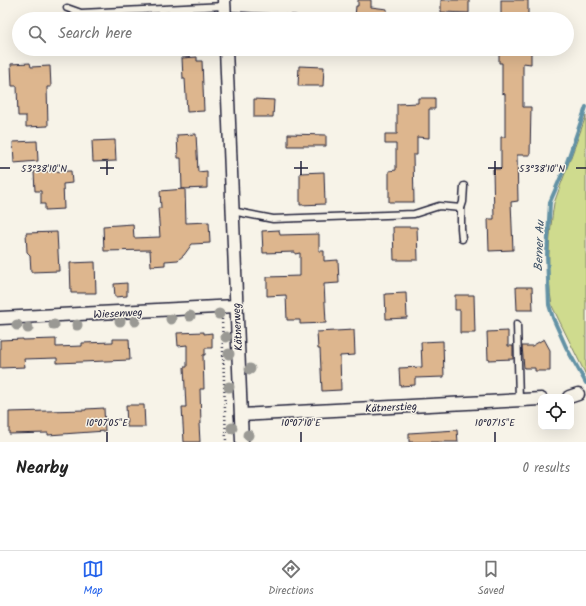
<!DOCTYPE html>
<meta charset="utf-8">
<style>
:root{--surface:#fff;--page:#f6f6f6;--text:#222;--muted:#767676;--line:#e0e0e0;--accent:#2563eb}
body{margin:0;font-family:Kalam,sans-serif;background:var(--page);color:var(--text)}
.controls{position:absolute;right:12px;bottom:12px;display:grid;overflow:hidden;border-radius:8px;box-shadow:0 4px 16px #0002}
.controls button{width:36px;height:36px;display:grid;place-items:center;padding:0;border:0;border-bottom:1px solid var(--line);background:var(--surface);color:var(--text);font:20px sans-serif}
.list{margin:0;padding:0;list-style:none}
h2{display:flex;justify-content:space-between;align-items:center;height:52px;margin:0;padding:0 16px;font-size:17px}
h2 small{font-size:13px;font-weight:400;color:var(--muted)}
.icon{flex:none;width:22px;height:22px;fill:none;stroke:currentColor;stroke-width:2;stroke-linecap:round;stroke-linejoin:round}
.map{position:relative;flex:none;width:586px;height:442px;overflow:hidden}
.search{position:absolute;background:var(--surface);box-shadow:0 4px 16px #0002;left:12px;right:12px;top:12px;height:44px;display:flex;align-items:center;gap:10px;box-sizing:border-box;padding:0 14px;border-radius:22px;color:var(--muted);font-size:15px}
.sheet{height:108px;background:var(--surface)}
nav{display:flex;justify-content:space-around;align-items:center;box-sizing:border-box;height:56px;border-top:1px solid var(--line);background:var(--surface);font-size:11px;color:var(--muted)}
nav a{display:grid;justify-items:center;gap:2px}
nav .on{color:var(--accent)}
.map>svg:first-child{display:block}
.green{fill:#cfdb8e;stroke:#787e64}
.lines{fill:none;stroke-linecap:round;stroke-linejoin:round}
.stream{stroke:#6392a5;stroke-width:4}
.building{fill:#ddb68e;stroke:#22223b}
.lane-casing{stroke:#22223b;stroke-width:9}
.street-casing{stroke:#22223b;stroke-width:15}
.path{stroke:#22223b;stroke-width:2.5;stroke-dasharray:1 3;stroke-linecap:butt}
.lane{stroke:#f7f3e8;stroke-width:6}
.street{stroke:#f7f3e8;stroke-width:12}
.tree{fill:#9a9994}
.ticks{fill:none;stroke:#22223b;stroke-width:1.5}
.labels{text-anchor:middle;stroke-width:3;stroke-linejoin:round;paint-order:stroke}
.street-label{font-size:11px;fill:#22223b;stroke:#f7f3e8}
.water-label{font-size:12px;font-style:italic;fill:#3d5167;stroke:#f7f3e8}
.ticks-label{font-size:10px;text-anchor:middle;fill:#22223b;stroke:#f7f3e8;stroke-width:3;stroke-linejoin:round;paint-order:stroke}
</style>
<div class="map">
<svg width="586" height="442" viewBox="0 0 586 442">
<rect width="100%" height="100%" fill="#f7f3e8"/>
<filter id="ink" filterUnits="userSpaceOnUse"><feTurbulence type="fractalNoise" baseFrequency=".025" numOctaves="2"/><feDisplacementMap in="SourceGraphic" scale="8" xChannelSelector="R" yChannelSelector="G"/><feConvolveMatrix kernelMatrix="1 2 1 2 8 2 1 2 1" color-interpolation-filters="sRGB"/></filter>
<g filter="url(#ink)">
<path class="green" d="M 586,116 L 586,375 L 552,306 C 546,273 549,236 554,203 Z"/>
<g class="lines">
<polyline class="stream" points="586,107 566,165 550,202 547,255 549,305 553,318 566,347 586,383"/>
</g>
<g class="building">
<polygon points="358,0 371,0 371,7 387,9 387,18 355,17 356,6 358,6"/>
<polygon points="441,0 469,0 469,13 441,12"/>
<rect x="501" y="0" width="27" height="19"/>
<polygon points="499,49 531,49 531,64 523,63 523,107 531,107 530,155 517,155 518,201 511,202 513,250 489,251 488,219 494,219 493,169 501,169 501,137 505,137 505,94 502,93 502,63 499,63"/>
<polygon points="197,57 197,61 202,61 204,111 187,112 185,79 183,79 182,58"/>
<polygon points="30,63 31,67 50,66 51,87 47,87 48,126 26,127 26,116 18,116 17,86 12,86 11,64"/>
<polygon points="299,66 324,67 323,86 298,86"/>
<polygon points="418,98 435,98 435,109 429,109 429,138 417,137 417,155 413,155 414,202 389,202 389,171 396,170 396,144 385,144 385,134 397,134 397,104 418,103"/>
<polygon points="254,99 274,100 273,117 254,117"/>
<polygon points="196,134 198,172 207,171 207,188 182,189 181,158 178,158 177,135"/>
<polygon points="288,134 326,135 326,146 288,146"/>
<polygon points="115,140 116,161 93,162 92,141"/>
<polygon points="37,141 38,161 14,163 13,142"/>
<polygon points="71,171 72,183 63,184 64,209 45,210 45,204 41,204 41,191 35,191 34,172"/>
<polygon points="324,172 325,204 300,205 300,173"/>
<polygon points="185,189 186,223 209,222 210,243 192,244 184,255 178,260 165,261 165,265 151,266 150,250 104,251 103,226 133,224 134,238 160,237 158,208 161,208 160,191"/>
<polygon points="393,227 417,227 418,260 394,260"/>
<polygon points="279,230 280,235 319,234 319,251 324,251 324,261 338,260 339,283 324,284 326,323 300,324 300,320 287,320 286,295 267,296 267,277 300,276 300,253 295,254 295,252 263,253 262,231"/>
<polygon points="57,232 59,271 31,272 30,255 27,252 26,233"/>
<polygon points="95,262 96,293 71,293 70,263"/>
<polygon points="127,283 127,296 115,297 114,284"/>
<polygon points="516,287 532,287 533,310 517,310"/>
<polygon points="406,293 407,318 386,319 385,294"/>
<polygon points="455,295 474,295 475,333 460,333 460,310 455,310"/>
<polygon points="354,330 355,355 340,356 341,390 322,391 320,349 318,349 317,332"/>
<polygon points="508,331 508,346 513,346 513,359 488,360 487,332"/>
<polygon points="204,332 204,334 212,333 212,348 205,348 205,355 203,355 204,389 200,389 201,424 199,424 200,442 184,442 182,407 186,407 184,367 187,367 187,345 178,346 177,333"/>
<polygon points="23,339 23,340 56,339 56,347 82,346 82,343 113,342 113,339 129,339 130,360 57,363 57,358 24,359 25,367 0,368 0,340"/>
<polygon points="544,339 550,350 550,371 535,371 535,368 524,368 522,346 532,346"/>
<polygon points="443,341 444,377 415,378 415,385 400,386 399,368 422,367 421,342"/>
<polygon points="126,405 144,405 145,427 127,427"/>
<polygon points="104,408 105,431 48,435 48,433 9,434 9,412 86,410 86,409"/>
<polygon points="457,430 458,442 409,442 409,433"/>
</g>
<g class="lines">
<defs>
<g id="lane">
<polyline points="67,8 81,13 225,6"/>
<polyline points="225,15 295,19"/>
<polyline points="461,208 463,202 464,186"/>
<polyline points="232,211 273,219 414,214 439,206 461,208 461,228 462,239"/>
<polyline points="517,324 519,400"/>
</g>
<g id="street">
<polyline points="224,0 225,19"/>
<polyline points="226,49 242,442"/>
<polyline points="0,318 236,306"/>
<polyline points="569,397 578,394"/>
<polyline points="241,415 541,399"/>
</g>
</defs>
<use href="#lane" class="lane-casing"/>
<use href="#street" class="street-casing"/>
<polyline class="path" points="222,319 226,442"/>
<use href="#lane" class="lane"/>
<use href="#street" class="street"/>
</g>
<g class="tree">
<circle cx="219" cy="314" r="5.5"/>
<circle cx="190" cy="316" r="5.5"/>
<circle cx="171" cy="319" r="5.5"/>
<circle cx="120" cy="321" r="5.5"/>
<circle cx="135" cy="321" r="5.5"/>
<circle cx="17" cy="325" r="5.5"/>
<circle cx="54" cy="325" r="5.5"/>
<circle cx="77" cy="325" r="5.5"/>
<circle cx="28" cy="328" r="5.5"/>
<circle cx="226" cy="337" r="5.5"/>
<circle cx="229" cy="354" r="5.5"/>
<circle cx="250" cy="369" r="5.5"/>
<circle cx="229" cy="387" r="5.5"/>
<circle cx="232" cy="428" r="5.5"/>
<circle cx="248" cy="435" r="5.5"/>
</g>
</g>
<path class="ticks" d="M 107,161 L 107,175M 301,161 L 301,175M 495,161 L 495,175M 0,168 L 10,168M 100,168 L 114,168M 294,168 L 308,168M 488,168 L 502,168M 576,168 L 586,168M 107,432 L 107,442M 301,432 L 301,442M 495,432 L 495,442"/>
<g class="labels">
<g class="street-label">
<text transform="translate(118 313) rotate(-3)" y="4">Wiesenweg</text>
<text transform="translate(237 327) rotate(-93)" y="4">Kätnerweg</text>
<text transform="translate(391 407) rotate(-3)" y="4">Kätnerstieg</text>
</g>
<g class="water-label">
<text transform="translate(539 246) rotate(-88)" y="4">Berner Au</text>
</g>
</g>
<g class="ticks-label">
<text x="44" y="172">53°38'10"N</text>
<text x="542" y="172">53°38'10"N</text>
<text x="107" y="426">10°07'05"E</text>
<text x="301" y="426">10°07'10"E</text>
<text x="495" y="426">10°07'15"E</text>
</g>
</svg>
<div class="controls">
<button><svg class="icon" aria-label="locate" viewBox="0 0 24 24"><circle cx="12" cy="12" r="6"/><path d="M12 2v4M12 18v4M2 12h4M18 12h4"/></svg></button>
</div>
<div class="search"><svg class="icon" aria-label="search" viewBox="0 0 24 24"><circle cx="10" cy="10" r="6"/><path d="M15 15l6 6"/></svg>Search here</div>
</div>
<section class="sheet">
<h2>Nearby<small>0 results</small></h2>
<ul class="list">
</ul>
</section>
<nav>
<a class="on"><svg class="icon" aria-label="map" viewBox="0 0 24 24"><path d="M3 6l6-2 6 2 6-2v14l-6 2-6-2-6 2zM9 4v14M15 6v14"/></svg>Map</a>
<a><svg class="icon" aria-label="directions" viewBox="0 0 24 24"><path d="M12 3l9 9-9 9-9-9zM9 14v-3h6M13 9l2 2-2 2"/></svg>Directions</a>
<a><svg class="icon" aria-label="saved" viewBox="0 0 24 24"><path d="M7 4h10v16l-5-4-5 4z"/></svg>Saved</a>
</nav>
